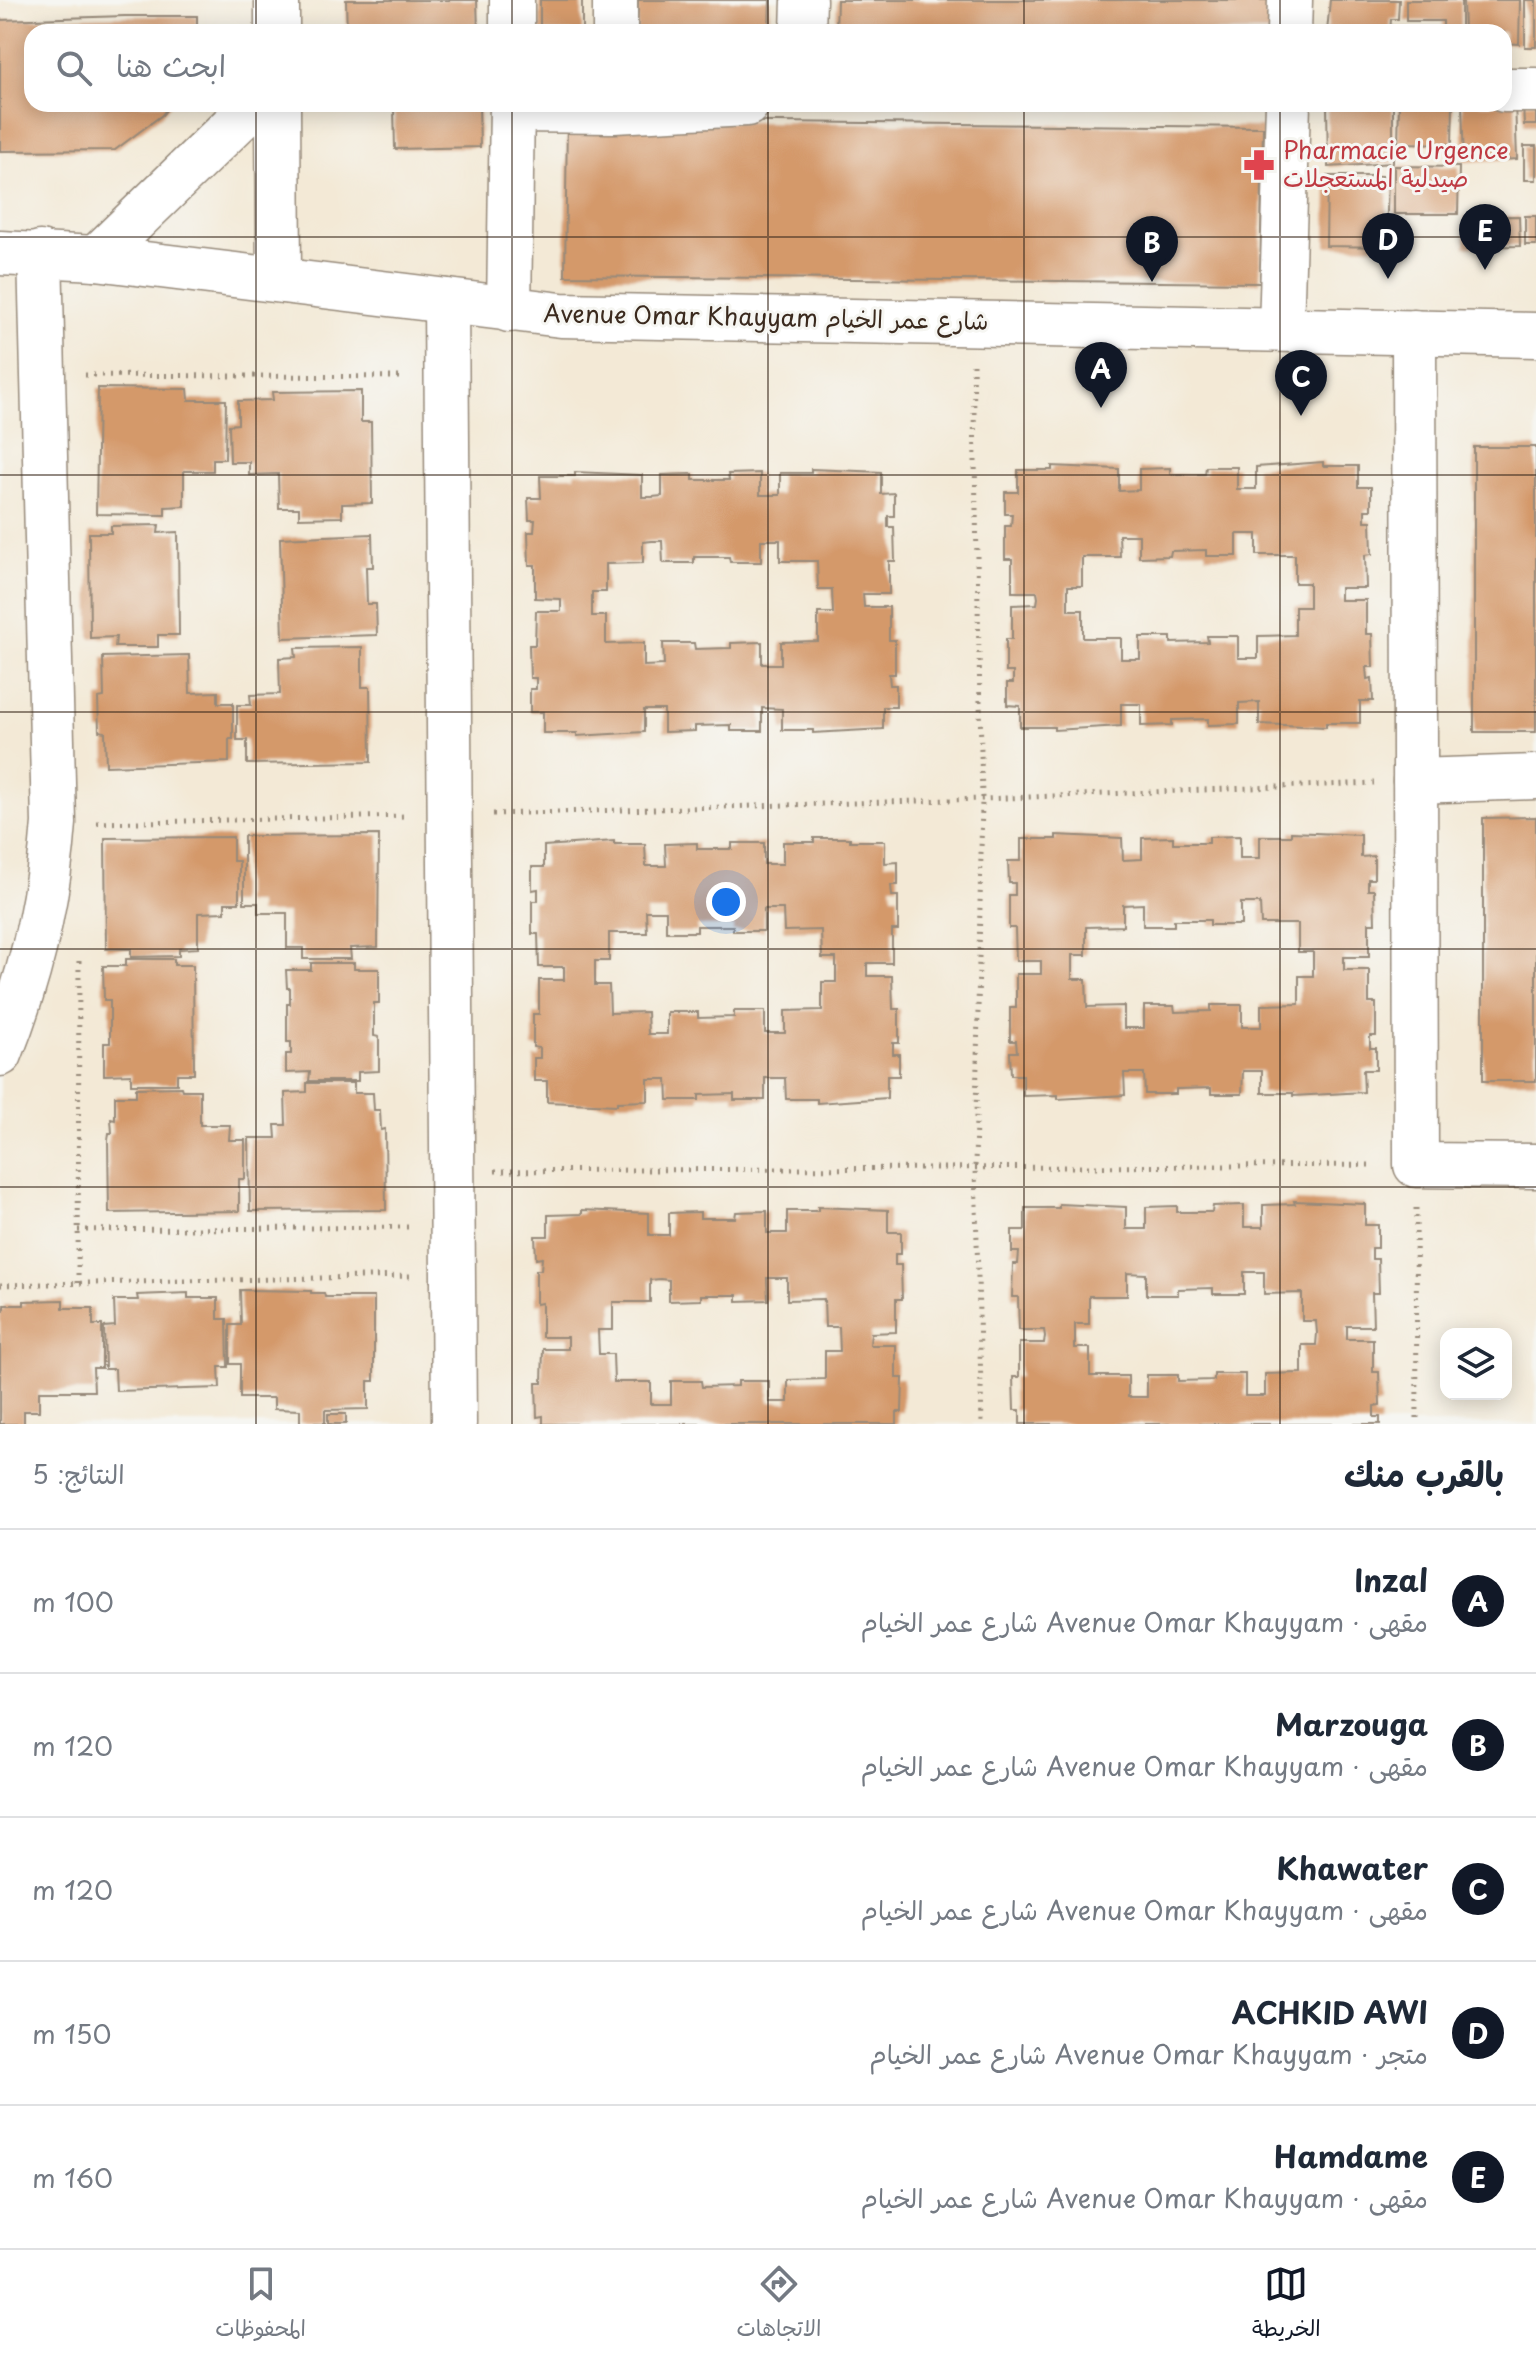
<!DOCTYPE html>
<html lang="ar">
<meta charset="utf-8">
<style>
:root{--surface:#fff;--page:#f2f2f3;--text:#1f2937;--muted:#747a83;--line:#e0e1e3;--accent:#111827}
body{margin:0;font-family:"Playpen Sans","Playpen Sans Arabic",sans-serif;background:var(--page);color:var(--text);direction:rtl}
.controls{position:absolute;right:24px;bottom:24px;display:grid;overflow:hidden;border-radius:16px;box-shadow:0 4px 20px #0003}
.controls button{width:72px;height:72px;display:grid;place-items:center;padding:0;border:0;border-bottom:2px solid var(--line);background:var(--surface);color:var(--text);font:40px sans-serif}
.you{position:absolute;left:726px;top:902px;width:28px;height:28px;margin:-20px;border:6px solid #fff;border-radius:50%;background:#1a73e8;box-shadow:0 0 0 12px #1a73e833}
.badge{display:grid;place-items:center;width:52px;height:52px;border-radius:50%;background:var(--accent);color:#fff;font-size:26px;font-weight:700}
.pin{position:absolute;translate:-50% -66px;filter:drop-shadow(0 2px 4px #0008)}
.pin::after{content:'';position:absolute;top:42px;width:28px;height:24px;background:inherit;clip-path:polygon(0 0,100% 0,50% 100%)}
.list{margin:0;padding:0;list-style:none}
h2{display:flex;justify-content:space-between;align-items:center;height:104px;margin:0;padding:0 32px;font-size:34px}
h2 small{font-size:26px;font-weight:400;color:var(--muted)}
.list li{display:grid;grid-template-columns:52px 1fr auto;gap:24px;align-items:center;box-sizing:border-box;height:144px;padding:0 32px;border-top:2px solid var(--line)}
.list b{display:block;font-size:30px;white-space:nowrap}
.list p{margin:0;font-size:26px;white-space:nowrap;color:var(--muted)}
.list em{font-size:26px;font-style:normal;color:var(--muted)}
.icon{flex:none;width:44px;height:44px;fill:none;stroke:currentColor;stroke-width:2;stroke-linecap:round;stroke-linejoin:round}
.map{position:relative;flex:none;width:1536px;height:1424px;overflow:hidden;direction:ltr}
.search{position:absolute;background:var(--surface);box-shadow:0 4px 20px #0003;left:24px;right:24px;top:24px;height:88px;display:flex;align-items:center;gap:20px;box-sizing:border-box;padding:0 28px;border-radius:24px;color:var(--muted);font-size:30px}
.sheet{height:824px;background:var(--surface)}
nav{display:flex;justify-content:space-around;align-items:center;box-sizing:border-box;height:112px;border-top:2px solid var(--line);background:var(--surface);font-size:22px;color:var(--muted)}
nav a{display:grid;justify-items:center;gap:4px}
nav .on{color:var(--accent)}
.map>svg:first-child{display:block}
.building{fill:#d4996b;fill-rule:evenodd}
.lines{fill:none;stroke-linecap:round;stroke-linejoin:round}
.minor-casing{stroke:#978a7a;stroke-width:47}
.path{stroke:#978a7a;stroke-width:5;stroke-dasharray:2 6;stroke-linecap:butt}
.minor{stroke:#fff;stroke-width:44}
.grid{fill:none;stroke:#3b2a1e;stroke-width:2;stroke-opacity:0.55}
.labels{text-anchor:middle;stroke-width:6;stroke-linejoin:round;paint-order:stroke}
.health-label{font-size:24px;fill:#be3a42;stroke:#f6f6f2;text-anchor:start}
.street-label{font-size:24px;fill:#3b2a1e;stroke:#f6f6f2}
</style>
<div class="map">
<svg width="1536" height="1424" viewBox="0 0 1536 1424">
<rect width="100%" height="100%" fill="#f6f6f2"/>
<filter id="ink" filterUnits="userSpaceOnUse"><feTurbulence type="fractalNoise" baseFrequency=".0125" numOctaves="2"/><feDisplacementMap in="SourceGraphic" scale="16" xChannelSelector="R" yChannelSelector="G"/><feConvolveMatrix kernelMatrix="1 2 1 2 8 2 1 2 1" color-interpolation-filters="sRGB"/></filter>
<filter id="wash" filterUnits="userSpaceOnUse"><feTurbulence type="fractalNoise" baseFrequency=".006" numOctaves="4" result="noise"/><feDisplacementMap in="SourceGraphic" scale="32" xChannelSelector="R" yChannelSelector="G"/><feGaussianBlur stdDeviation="1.8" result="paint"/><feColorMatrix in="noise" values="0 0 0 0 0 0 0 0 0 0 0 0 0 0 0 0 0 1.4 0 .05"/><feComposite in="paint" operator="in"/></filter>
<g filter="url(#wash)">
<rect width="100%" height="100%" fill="#f3e9d6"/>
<g id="blocks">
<g class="building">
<polygon points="346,0 477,0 478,32 347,32"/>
<rect x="540" y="0" width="42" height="32"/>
<polygon points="638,0 770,0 769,32 637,32"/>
<polygon points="837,0 1273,0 1272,32 836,32"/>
<polygon points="1330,0 1399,0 1398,19 1391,19 1390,32 1327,32"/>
<polygon points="1406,0 1461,0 1461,32 1443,32 1443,21 1406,21"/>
<polygon points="1463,0 1520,0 1519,44 1504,43 1504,32 1464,32"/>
<rect x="1525" y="0" width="11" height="47"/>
<polygon points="125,16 197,16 197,32 32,32 32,104 171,104 162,115 115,150 0,151 0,20"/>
<polygon points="1515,101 1517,159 1464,162 1462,104 1504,104"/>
<polygon points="1536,102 1536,125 1524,125 1523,103"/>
<polygon points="388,104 479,104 480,147 395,149 394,108"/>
<polygon points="1327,104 1393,104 1393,163 1328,167"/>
<polygon points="1399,104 1453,104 1452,144 1398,143"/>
<polygon points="567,120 1263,127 1260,283 565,276"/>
<rect x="1524" y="146" width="12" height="34"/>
<polygon points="1394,166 1459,167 1458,214 1394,214"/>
<polygon points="1327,176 1388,176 1386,247 1326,246"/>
<polygon points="1519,216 1520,246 1465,247 1465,217"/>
<rect x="1525" y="216" width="11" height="29"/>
<polygon points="98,388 188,389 189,400 226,400 225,459 213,459 213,471 184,471 184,506 165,507 165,515 96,514"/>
<polygon points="361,391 361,422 371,422 372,503 342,504 342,517 299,518 299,508 279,508 278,474 249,475 249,462 230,462 229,425 238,424 238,401 273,400 272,392"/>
<rect x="1474" y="447" width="62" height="285"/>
<path d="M 1323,462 L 1323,466 L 1358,466 L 1358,487 L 1371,487 L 1371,510 L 1365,510 L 1365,521 L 1371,521 L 1372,554 L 1365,555 L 1366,588 L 1340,588 L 1340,600 L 1366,600 L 1366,634 L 1372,634 L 1373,667 L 1366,667 L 1367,679 L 1372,678 L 1373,701 L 1360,701 L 1360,723 L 1326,723 L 1326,727 L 1259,724 L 1259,702 L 1239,703 L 1239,724 L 1208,725 L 1208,719 L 1172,720 L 1172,725 L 1141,726 L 1141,704 L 1121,704 L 1121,726 L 1054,730 L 1054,727 L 1020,727 L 1020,706 L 1007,705 L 1007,683 L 1013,683 L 1013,672 L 1006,672 L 1006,639 L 1012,639 L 1012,605 L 1037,604 L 1038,598 L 1037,592 L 1012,592 L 1012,559 L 1005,559 L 1005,526 L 1011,526 L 1012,514 L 1005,514 L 1005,492 L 1018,492 L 1018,470 L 1052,470 L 1052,466 L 1119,469 L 1119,491 L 1139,490 L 1139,469 L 1170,468 L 1170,474 L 1205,474 L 1206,467 L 1237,467 L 1237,489 L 1256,489 L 1256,467 ZM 1237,534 L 1257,534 L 1257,555 L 1295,555 L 1295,583 L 1309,583 L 1309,607 L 1295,607 L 1295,635 L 1258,636 L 1258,658 L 1238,658 L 1238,636 L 1207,636 L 1208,642 L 1171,643 L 1171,637 L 1140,637 L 1140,659 L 1121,659 L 1121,638 L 1083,638 L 1083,610 L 1068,610 L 1068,586 L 1082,586 L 1082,557 L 1120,557 L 1119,535 L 1139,535 L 1139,557 L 1170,556 L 1171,551 L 1206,550 L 1206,556 L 1237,556 Z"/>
<path d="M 811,469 L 881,472 L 881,494 L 894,493 L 894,516 L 888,516 L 888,527 L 894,527 L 895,561 L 889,561 L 889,594 L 863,594 L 864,607 L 889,607 L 889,640 L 895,640 L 895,674 L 889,674 L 890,685 L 896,685 L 896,707 L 883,707 L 883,729 L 813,733 L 813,730 L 782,730 L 782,709 L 762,708 L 762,731 L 731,731 L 731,725 L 695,726 L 695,731 L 664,732 L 664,710 L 644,710 L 644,732 L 577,736 L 577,733 L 543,733 L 543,712 L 530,712 L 530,689 L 536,689 L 536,678 L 530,678 L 529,645 L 535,645 L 536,611 L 561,611 L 561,599 L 535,598 L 535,565 L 529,565 L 528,532 L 534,532 L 535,520 L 529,520 L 528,498 L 541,498 L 540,476 L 575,476 L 575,472 L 642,475 L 642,497 L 652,497 L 662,496 L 662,475 L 693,474 L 693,480 L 729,480 L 728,474 L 760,473 L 760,495 L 780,495 L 780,473 L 811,473 ZM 761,540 L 780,540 L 780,561 L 817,561 L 818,589 L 832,589 L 833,613 L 818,613 L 818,641 L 781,642 L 781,664 L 762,664 L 762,642 L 731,643 L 731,648 L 695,649 L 694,643 L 663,643 L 664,665 L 644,666 L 644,643 L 606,644 L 606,616 L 592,616 L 592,592 L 606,592 L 606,564 L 643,563 L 643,542 L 652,541 L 662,541 L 663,563 L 694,563 L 694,557 L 729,557 L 730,562 L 761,562 Z"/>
<polygon points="159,525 158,533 178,532 179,635 158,635 158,647 115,647 116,637 90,638 89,533 111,533 111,526"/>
<polygon points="372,534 373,567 366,567 367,604 376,604 377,635 283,638 280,538"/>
<polygon points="362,647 362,687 370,687 371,762 247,764 247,740 237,740 237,705 251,705 250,695 280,694 279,658 296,657 295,648"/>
<polygon points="189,655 190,693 218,692 218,703 233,703 233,739 229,739 229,762 106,766 105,732 99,731 98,698 104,697 103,657"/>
<polygon points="1536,817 1536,1081 1483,1081 1483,818"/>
<path d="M 1291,832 L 1361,835 L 1361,857 L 1374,856 L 1374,879 L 1368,879 L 1368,890 L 1374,890 L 1375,923 L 1369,923 L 1369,957 L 1344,957 L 1344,970 L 1369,970 L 1369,1003 L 1376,1003 L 1376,1036 L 1370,1036 L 1370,1048 L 1376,1048 L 1376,1070 L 1363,1070 L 1364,1092 L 1293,1096 L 1293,1093 L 1262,1093 L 1262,1071 L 1243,1071 L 1242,1094 L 1211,1094 L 1211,1088 L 1176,1089 L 1176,1094 L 1145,1094 L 1144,1073 L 1124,1073 L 1125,1095 L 1058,1099 L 1058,1095 L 1023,1096 L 1023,1075 L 1011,1075 L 1010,1052 L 1017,1052 L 1016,1041 L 1010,1041 L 1010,1008 L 1016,1008 L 1016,974 L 1041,974 L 1041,961 L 1016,961 L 1015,928 L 1009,928 L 1009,895 L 1015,895 L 1015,883 L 1009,883 L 1008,861 L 1021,861 L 1021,839 L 1056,839 L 1056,835 L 1122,838 L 1123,860 L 1142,859 L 1142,838 L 1173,837 L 1173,843 L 1209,843 L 1209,837 L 1240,836 L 1240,858 L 1260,858 L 1260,836 L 1291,836 ZM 1241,903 L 1260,903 L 1261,924 L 1298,924 L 1298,952 L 1313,952 L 1313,976 L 1299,976 L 1299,1004 L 1261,1005 L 1261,1027 L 1242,1027 L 1242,1005 L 1211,1005 L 1211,1011 L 1175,1012 L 1174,1006 L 1144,1006 L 1144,1028 L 1124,1028 L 1124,1006 L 1087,1007 L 1086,979 L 1072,979 L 1072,955 L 1086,955 L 1086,927 L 1123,926 L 1123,905 L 1143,904 L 1143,926 L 1174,926 L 1174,920 L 1210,920 L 1210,925 L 1241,925 Z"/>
<polygon points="379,835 378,947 350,948 351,959 303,959 303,948 287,948 287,913 258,913 258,903 244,903 244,836"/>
<polygon points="233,837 233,861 239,861 239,903 225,903 225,912 198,913 198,948 179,949 179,956 131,957 131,949 106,949 105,838"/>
<path d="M 814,838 L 850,838 L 850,841 L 885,841 L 885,863 L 898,862 L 898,885 L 891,885 L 892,896 L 898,896 L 898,930 L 892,930 L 892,963 L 867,963 L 867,976 L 892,976 L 893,1009 L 899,1009 L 899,1043 L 893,1043 L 893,1054 L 899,1054 L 899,1076 L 887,1076 L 887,1098 L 817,1103 L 817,1099 L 786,1099 L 785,1078 L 765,1078 L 765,1100 L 734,1100 L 734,1094 L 699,1095 L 699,1100 L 668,1100 L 667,1079 L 648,1079 L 648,1101 L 617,1102 L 617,1105 L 547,1102 L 547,1081 L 534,1081 L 534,1058 L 540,1058 L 540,1048 L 533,1047 L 533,1014 L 539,1014 L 539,980 L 564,980 L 564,967 L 539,967 L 538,934 L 532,934 L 532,901 L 538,901 L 538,889 L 532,890 L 532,867 L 544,867 L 544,846 L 614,841 L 614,844 L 645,844 L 646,866 L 666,866 L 665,844 L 697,843 L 697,849 L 732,849 L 732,843 L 764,843 L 764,864 L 783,864 L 783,842 L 814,842 ZM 764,909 L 783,909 L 784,931 L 821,930 L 822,958 L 836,958 L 836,982 L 822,982 L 822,1010 L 785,1011 L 785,1033 L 765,1033 L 765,1011 L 734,1011 L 734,1017 L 698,1018 L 698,1012 L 667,1012 L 667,1034 L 648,1034 L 647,1012 L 610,1013 L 609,985 L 595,985 L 595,961 L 609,961 L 609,933 L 647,933 L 646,911 L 666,911 L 666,932 L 697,932 L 697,926 L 733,926 L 733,931 L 764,931 Z"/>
<polygon points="126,959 174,959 174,965 193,965 194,1074 177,1074 177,1084 131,1084 131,1074 104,1075 104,1043 110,1043 110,1000 104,1000 103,966 126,966"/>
<polygon points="311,963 354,963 354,969 379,969 379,1003 374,1003 374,1036 379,1037 379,1071 358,1072 358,1081 309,1081 310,1072 286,1073 286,1054 291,1054 291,1042 287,1042 287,1004 290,1004 290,988 287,988 286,970 311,970"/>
<polygon points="307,1083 354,1083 354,1093 373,1093 374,1110 380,1110 381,1130 385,1129 386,1210 250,1211 249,1138 276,1138 275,1125 286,1125 285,1093 307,1092"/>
<polygon points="181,1087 182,1090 200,1090 200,1125 230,1125 229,1140 245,1140 245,1179 239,1179 239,1211 109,1213 108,1140 109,1133 112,1133 111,1119 115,1120 115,1096 136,1096 136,1088"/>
<path d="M 1294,1201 L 1365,1204 L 1365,1225 L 1378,1225 L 1378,1248 L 1372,1248 L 1372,1259 L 1378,1259 L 1379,1293 L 1372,1293 L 1373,1326 L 1347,1326 L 1347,1339 L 1373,1339 L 1373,1372 L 1379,1372 L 1380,1405 L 1374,1406 L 1374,1417 L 1380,1417 L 1380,1424 L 1020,1424 L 1020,1410 L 1014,1410 L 1013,1377 L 1019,1377 L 1019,1343 L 1044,1343 L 1045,1336 L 1044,1330 L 1019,1330 L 1018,1297 L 1012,1297 L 1013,1264 L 1018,1264 L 1019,1252 L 1012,1252 L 1012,1230 L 1025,1230 L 1025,1208 L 1059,1208 L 1059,1204 L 1126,1207 L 1126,1229 L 1146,1229 L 1146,1207 L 1177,1206 L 1177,1212 L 1212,1212 L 1213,1206 L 1244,1205 L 1244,1227 L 1263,1227 L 1263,1205 L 1295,1204 ZM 1244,1272 L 1264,1272 L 1264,1294 L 1302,1293 L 1302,1321 L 1316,1321 L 1317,1333 L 1316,1345 L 1302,1345 L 1302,1373 L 1265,1374 L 1265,1396 L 1245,1396 L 1245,1374 L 1214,1374 L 1214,1380 L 1178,1381 L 1178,1375 L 1147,1375 L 1147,1397 L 1128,1397 L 1128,1376 L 1090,1376 L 1090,1348 L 1075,1348 L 1075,1324 L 1089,1324 L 1089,1296 L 1127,1296 L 1127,1273 L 1146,1274 L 1146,1295 L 1178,1295 L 1178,1289 L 1213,1288 L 1213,1294 L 1244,1294 Z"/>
<path d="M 818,1207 L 888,1210 L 888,1232 L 901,1232 L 901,1254 L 895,1254 L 895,1265 L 901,1265 L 902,1299 L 896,1299 L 896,1332 L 871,1333 L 870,1345 L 896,1345 L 896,1378 L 903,1378 L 902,1412 L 897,1412 L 897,1424 L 543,1424 L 543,1416 L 537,1417 L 536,1383 L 542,1383 L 543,1349 L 568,1349 L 568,1337 L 542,1337 L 542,1303 L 536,1304 L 536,1270 L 541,1270 L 542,1258 L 536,1259 L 535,1236 L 548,1236 L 548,1215 L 582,1214 L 582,1210 L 649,1213 L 649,1235 L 669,1235 L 669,1213 L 700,1212 L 700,1218 L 735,1218 L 736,1212 L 767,1211 L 767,1233 L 787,1233 L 787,1211 L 818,1211 ZM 767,1278 L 787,1278 L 787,1300 L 824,1299 L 825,1327 L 839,1327 L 840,1351 L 825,1351 L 825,1379 L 788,1380 L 788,1402 L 769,1402 L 769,1381 L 738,1381 L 738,1386 L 702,1387 L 701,1381 L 671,1381 L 671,1404 L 651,1404 L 651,1382 L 614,1382 L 613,1354 L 599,1354 L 598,1330 L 613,1330 L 613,1302 L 650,1302 L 650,1280 L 660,1279 L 669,1280 L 669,1301 L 701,1300 L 701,1295 L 737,1295 L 737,1301 L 768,1300 Z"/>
<polygon points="240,1290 311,1291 311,1293 324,1293 325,1297 374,1297 374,1381 368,1381 368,1409 325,1410 325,1423 300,1423 300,1410 274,1409 274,1398 240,1398 240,1364 230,1364 230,1325 241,1325"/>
<polygon points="188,1293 188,1298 218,1298 218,1319 227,1319 228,1367 219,1367 220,1388 116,1391 115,1369 105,1369 104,1327 115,1326 114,1300 138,1300 137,1295"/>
<polygon points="63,1300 63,1308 93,1308 93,1325 102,1325 102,1368 93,1368 94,1391 39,1391 39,1411 24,1411 24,1424 0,1424 0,1310 4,1310 4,1305 24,1305 24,1301"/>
<rect x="328" y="1414" width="18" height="10"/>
</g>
</g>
</g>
<g filter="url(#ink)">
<use href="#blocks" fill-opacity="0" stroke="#978a7a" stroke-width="2"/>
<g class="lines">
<defs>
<g id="minor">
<polyline points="277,0 277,32"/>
<polyline points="512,0 512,32"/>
<polyline points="615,32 615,0"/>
<polyline points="803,32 804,0"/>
<polyline points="1289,32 1290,0"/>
<polyline points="1504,90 1536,90"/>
<polyline points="278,104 279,279"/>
<polyline points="513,110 614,111 747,104"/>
<polyline points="0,253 96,258 561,315 1536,335"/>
<polyline points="96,258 255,104"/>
<polyline points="446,301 454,1424"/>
<polyline points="509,310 512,104"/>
<polyline points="1281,329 1288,104"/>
<polyline points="1414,332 1416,1165 1536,1166"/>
<polyline points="1415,781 1536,777"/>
<path d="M 0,1054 C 30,979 48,904 54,823 L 40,253"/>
</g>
</defs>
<use href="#minor" class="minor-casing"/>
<g class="path">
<polyline points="973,364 982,799 975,1168 982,1424"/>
<polyline points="85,375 403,377"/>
<polyline points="493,814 982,799 1374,783"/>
<polyline points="97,823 407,816"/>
<polyline points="495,1171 1373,1165"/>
<polyline points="1416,1208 1417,1424"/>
<polyline points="78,1230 409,1227"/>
<polyline points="78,1283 79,956"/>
<polyline points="0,1285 410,1276"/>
</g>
<use href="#minor" class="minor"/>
</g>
</g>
<path class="grid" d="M 256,0 L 256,32M 512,0 L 512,32M 768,0 L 768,32M 1024,0 L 1024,32M 1280,0 L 1280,32M 256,104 L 256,1424M 512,104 L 512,1424M 768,104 L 768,1424M 1024,104 L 1024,1424M 1280,104 L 1280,1424M 0,237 L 1536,237M 0,475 L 1536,475M 0,712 L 1536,712M 0,949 L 1536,949M 0,1187 L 1536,1187"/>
<defs>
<symbol id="pharmacy-bare" viewBox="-9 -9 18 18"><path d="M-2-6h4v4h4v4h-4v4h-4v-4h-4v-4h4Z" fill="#e0444e" stroke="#f6f6f2" stroke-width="2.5" paint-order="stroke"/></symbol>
</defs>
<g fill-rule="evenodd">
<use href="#pharmacy-bare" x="1237" y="143" width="44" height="44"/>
</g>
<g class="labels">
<g class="health-label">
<text x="1283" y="159">Pharmacie Urgence<tspan x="1283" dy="28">صيدلية المستعجلات</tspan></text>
</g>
<g class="street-label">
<text transform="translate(766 318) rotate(1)" y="8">Avenue Omar Khayyam شارع عمر الخيام</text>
</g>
</g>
</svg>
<div class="controls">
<button><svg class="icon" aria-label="layers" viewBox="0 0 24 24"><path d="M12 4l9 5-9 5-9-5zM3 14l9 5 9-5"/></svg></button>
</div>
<div class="you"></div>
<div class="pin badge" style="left:1101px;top:408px">A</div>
<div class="pin badge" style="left:1152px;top:282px">B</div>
<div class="pin badge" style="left:1301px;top:416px">C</div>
<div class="pin badge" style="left:1388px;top:279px">D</div>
<div class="pin badge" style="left:1485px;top:270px">E</div>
<div class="search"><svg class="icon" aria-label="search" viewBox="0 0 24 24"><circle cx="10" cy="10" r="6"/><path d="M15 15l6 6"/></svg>ابحث هنا</div>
</div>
<section class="sheet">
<h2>بالقرب منك<small>النتائج: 5</small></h2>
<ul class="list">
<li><span class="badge">A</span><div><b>Inzal</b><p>مقهى · Avenue Omar Khayyam شارع عمر الخيام</p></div><em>100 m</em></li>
<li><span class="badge">B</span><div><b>Marzouga</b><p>مقهى · Avenue Omar Khayyam شارع عمر الخيام</p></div><em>120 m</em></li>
<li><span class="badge">C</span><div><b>Khawater</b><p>مقهى · Avenue Omar Khayyam شارع عمر الخيام</p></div><em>120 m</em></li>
<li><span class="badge">D</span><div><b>ACHKID AWI</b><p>متجر · Avenue Omar Khayyam شارع عمر الخيام</p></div><em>150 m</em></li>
<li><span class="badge">E</span><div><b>Hamdame</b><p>مقهى · Avenue Omar Khayyam شارع عمر الخيام</p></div><em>160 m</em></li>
</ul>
</section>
<nav>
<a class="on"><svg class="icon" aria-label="map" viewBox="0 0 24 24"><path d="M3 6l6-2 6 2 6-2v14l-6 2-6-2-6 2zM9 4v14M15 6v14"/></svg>الخريطة</a>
<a><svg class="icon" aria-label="directions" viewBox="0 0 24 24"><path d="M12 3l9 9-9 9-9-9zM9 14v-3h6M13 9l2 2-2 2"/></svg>الاتجاهات</a>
<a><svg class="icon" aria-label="saved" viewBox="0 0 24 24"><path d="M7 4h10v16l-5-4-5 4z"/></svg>المحفوظات</a>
</nav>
